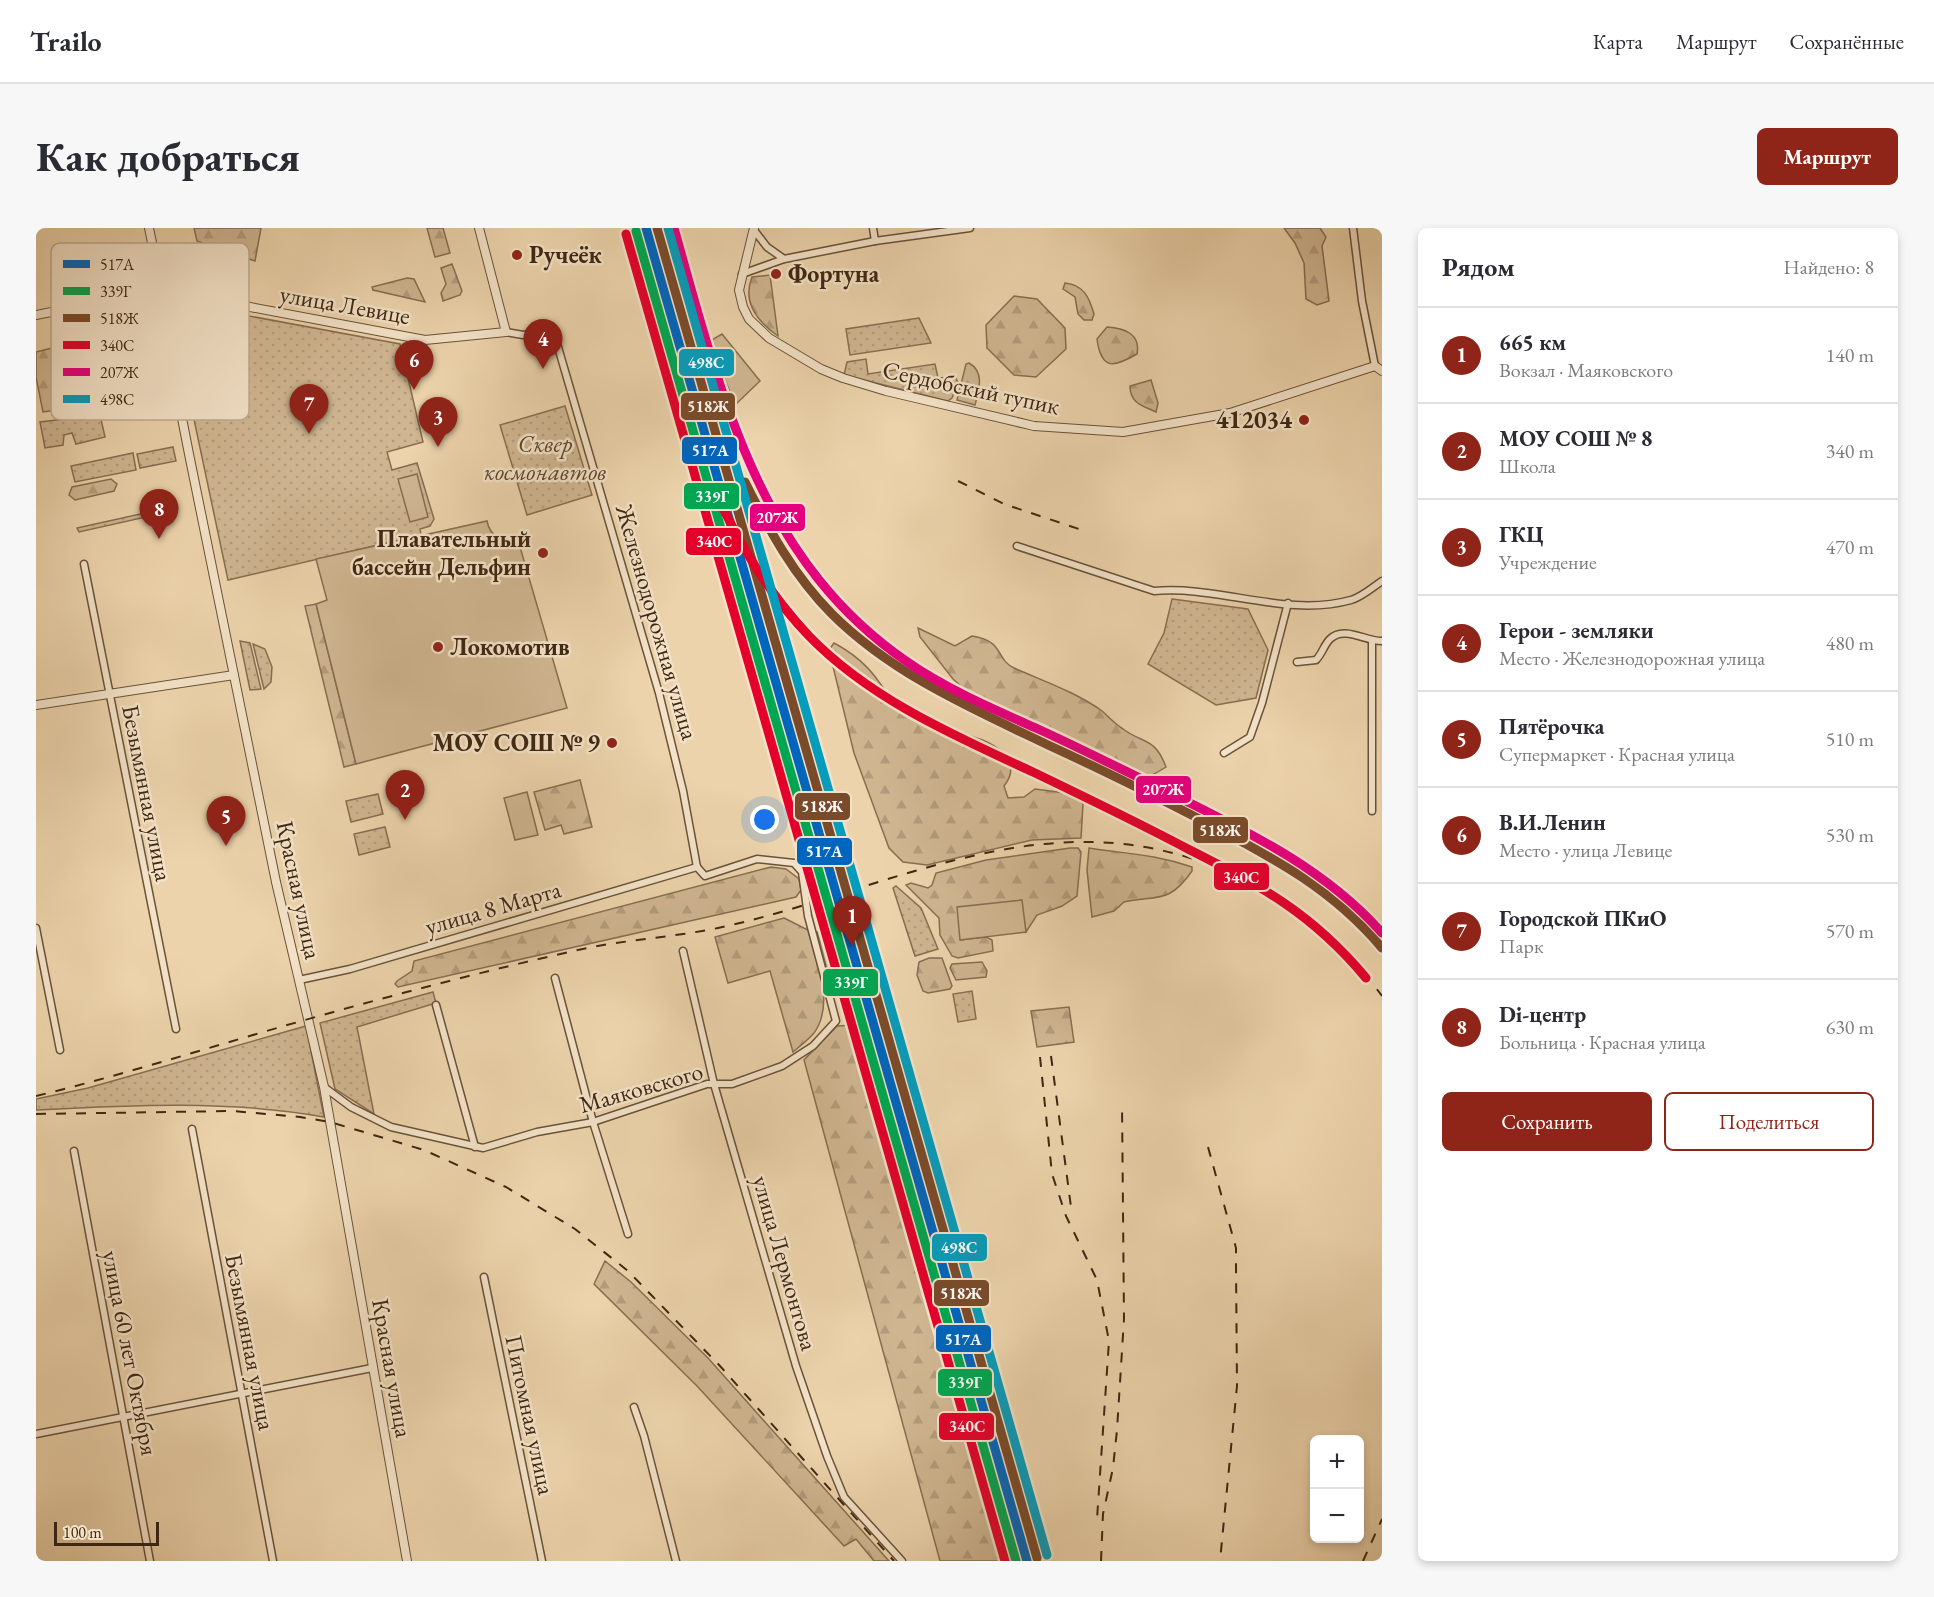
<!DOCTYPE html>
<html lang="ru">
<meta charset="utf-8">
<style>
:root{--surface:#fff;--page:#f7f7f7;--text:#2b2b33;--muted:#7c7c81;--line:#e1e1e2;--accent:#8f2418}
body{margin:0;font-family:"EB Garamond",serif;background:var(--page);color:var(--text)}
.controls{position:absolute;right:18px;bottom:18px;display:grid;overflow:hidden;border-radius:9px;box-shadow:0 3px 9px #0003}
.controls button{width:54px;height:54px;display:grid;place-items:center;padding:0;border:0;border-bottom:2px solid var(--line);background:var(--surface);color:var(--text);font:30px sans-serif}
.scale{position:absolute;left:18px;bottom:15px;width:105px;box-sizing:border-box;padding-left:6px;border:3px solid #3f2711;border-top:0;font-size:16px;line-height:21px;white-space:nowrap;color:#3f2711;-webkit-text-stroke:4px #f3e2c8;paint-order:stroke}
.you{position:absolute;left:729px;top:592px;width:21px;height:21px;margin:-15px;border:4px solid #fff;border-radius:50%;background:#1a73e8;box-shadow:0 0 0 9px #1a73e833}
.badge{display:grid;place-items:center;width:39px;height:39px;border-radius:50%;background:var(--accent);color:#fff;font-size:20px;font-weight:700}
.pin{position:absolute;translate:-50% -50px;filter:drop-shadow(0 2px 3px #0008)}
.pin::after{content:'';position:absolute;top:32px;width:21px;height:18px;background:inherit;clip-path:polygon(0 0,100% 0,50% 100%)}
.list{margin:0;padding:0;list-style:none}
h2{display:flex;justify-content:space-between;align-items:center;height:78px;margin:0;padding:0 24px;font-size:26px}
h2 small{font-size:20px;font-weight:400;color:var(--muted)}
.list li{display:grid;grid-template-columns:39px 1fr auto;gap:18px;align-items:center;box-sizing:border-box;height:96px;padding:0 24px;border-top:2px solid var(--line)}
.list b{display:block;font-size:22px;white-space:nowrap}
.list p{margin:0;font-size:20px;white-space:nowrap;color:var(--muted)}
.list em{font-size:20px;font-style:normal;color:var(--muted)}
.actions{display:flex;gap:12px;padding:18px 24px}
.actions a{flex:1;padding:14px 0;border:2px solid var(--accent);border-radius:9px;text-align:center;font-size:21px;color:var(--accent)}
.actions .main{background:var(--accent);color:#fff}
.map{position:relative;flex:none;width:1346px;height:1333px;overflow:hidden;border-radius:9px}
header{display:flex;align-items:center;gap:36px;box-sizing:border-box;height:84px;padding:0 30px;background:var(--surface);border-bottom:2px solid var(--line)}
header strong{font-size:28px}
nav{display:flex;gap:33px;margin-inline-start:auto;font-size:21px}
.intro{display:flex;align-items:center;justify-content:space-between;box-sizing:border-box;height:144px;padding:0 36px}
h1{margin:0;font-size:42px}
.button{padding:15px 27px;border-radius:9px;background:var(--accent);color:#fff;font-size:21px;font-weight:700}
main{display:flex;gap:36px;padding:0 36px}
aside{flex:1;background:var(--surface);border-radius:9px;box-shadow:0 3px 9px #0003}
.map>svg:first-child{display:block}
.grass{fill:url(#grass-dots);stroke:#876e51;stroke-width:1.5}
.forest{fill:url(#forest-firs);stroke:#876e51;stroke-width:1.5}
.garden{fill:#cfb691;stroke:#876e51;stroke-width:1.5}
.lines{fill:none;stroke-linecap:round;stroke-linejoin:round}
.minor-casing{stroke:#6a5238;stroke-width:9}
.tertiary-casing{stroke:#6a5238;stroke-width:10}
.minor{stroke:#f3e2c8;stroke-width:6}
.tertiary{stroke:#f3e2c8;stroke-width:8}
.rail{stroke:#3f2711;stroke-width:2;stroke-dasharray:10 10;stroke-linecap:butt}
.rail-1-casing{stroke:#f3e2c8;stroke-width:14}
.rail-2-casing{stroke:#f3e2c8;stroke-width:14}
.rail-3-casing{stroke:#f3e2c8;stroke-width:14}
.rail-4-casing{stroke:#f3e2c8;stroke-width:14}
.rail-5-casing{stroke:#f3e2c8;stroke-width:14}
.rail-6-casing{stroke:#f3e2c8;stroke-width:14}
.rail-1{stroke:#0065bd;stroke-width:9}
.rail-2{stroke:#00a651;stroke-width:9}
.rail-3{stroke:#7a4b2a;stroke-width:9}
.rail-4{stroke:#e4002b;stroke-width:9}
.rail-5{stroke:#e5007d;stroke-width:9}
.rail-6{stroke:#069cbb;stroke-width:9}
.poi-dot{fill:#8f2418;stroke:#f3e2c8;stroke-width:2}
.labels{text-anchor:middle;stroke-width:5;stroke-linejoin:round;paint-order:stroke}
.poi-label{font-size:24px;font-weight:bold;fill:#3f2711;stroke:#f3e2c8;text-anchor:start}
.street-label{font-size:24px;fill:#3f2711;stroke:#f3e2c8}
.park-label{font-size:24px;font-style:italic;fill:#5c442b;stroke:#f3e2c8}
.key{fill:#f3e2c8;stroke:#bdaa91;stroke-width:1.5}
.key-label{font-size:16px;fill:#3f2711}
.line-badge{stroke:#f3e2c8;stroke-width:2}
.badge-label{font-size:16px;text-anchor:middle;font-weight:bold;fill:#fff}
</style>
<header>
<strong>Trailo</strong>
<nav><a>Карта</a><a>Маршрут</a><a>Сохранённые</a></nav>
</header>
<div class="intro"><h1>Как добраться</h1><a class="button">Маршрут</a></div>
<main>
<div class="map">
<svg width="1346" height="1333" viewBox="0 0 1346 1333">
<defs>
<pattern id="grass-dots" width="8" height="8" patternUnits="userSpaceOnUse" patternTransform="scale(1.5)"><rect width="8" height="8" fill="#cfb691"/><path d="M2 2h.1M6 6h.1" fill="none" stroke="#b39c7c" stroke-width="1.8" stroke-linecap="round"/></pattern>
<pattern id="forest-firs" width="22" height="20" patternUnits="userSpaceOnUse" patternTransform="scale(1.5)"><rect width="22" height="20" fill="#cfb691"/><path d="M5 1l3.5 6h-7zM16 11l3.5 6h-7z" fill="#b39c7c"/></pattern>
</defs>
<rect width="100%" height="100%" fill="#ecd3ab"/>
<filter id="stains"><feTurbulence type="fractalNoise" baseFrequency=".00333" numOctaves="4"/><feColorMatrix values="0 0 0 0 .2 0 0 0 0 .09 0 0 0 0 .02 0 0 0 .5 -.17"/></filter>
<radialGradient id="worn" r=".72"><stop offset=".6" stop-color="#630" stop-opacity="0"/><stop offset="1" stop-color="#630" stop-opacity=".3"/></radialGradient>
<g class="grass">
<polygon points="138,74 364,116 387,214 351,224 356,242 381,235 398,291 394,298 384,301 385,307 192,352 134,78"/>
<polygon points="883,90 895,115 814,127 810,101"/>
<polygon points="830,131 832,146 899,136 902,150 919,149 922,154 916,170 912,173 808,147 811,134"/>
<polygon points="529,178 556,267 491,287 464,197"/>
<polygon points="64,187 69,209 40,216 36,205 28,207 27,217 9,220 4,194"/>
<polygon points="137,219 140,233 104,240 101,226"/>
<polygon points="97,225 100,242 39,254 35,238"/>
<polygon points="129,272 128,285 43,304 41,300 109,285 107,276"/>
<polygon points="1136,371 1212,381 1232,422 1220,470 1180,477 1112,436 1128,405"/>
<polygon points="204,413 214,415 225,461 214,462"/>
<polygon points="217,416 229,421 236,439 235,454 228,461"/>
<polygon points="342,566 347,586 315,594 310,573"/>
<polygon points="349,599 354,619 323,627 318,606"/>
<polygon points="860,658 885,680 902,721 879,728 857,660"/>
<polygon points="936,763 940,791 922,794 917,766"/>
<polygon points="397,764 400,775 321,799 338,886 299,861 284,795"/>
<path d="M 270,798 L 288,889 C 193,872 96,877 0,882 L 0,871 L 52,860 Z"/>
</g>
<g class="forest">
<polygon points="158,0 225,0 219,33 161,13"/>
<polygon points="391,0 407,0 414,25 399,29"/>
<polygon points="1248,0 1284,0 1290,9 1286,18 1293,73 1281,77 1270,71 1268,35 1259,15"/>
<polygon points="416,36 426,63 424,67 407,73 405,65 410,56 405,40"/>
<path d="M 734,47 L 742,108 C 722,94 706,74 716,49 Z"/>
<polygon points="371,50 378,51 389,74 337,62 336,59"/>
<path d="M 1029,55 C 1048,57 1053,69 1058,86 L 1056,92 L 1048,92 L 1042,86 L 1039,69 L 1027,61 Z"/>
<polygon points="978,68 1001,71 1029,100 1030,121 1000,149 978,147 951,120 950,97"/>
<path d="M 1071,99 C 1087,100 1105,105 1101,126 C 1077,140 1065,142 1061,111 Z"/>
<polygon points="16,120 27,181 7,184 0,149 0,124"/>
<path d="M 933,135 C 949,144 943,162 939,177 L 921,172 L 930,136 Z"/>
<path d="M 1115,152 L 1122,175 L 1120,184 C 1108,178 1094,176 1094,158 Z"/>
<polygon points="75,251 81,256 78,263 39,272 33,267 36,259"/>
<polygon points="280,376 320,536 308,539 269,378"/>
<path d="M 882,400 L 919,418 L 936,408 C 969,413 959,431 978,440 C 1007,453 1040,464 1066,483 C 1073,489 1079,496 1087,501 C 1107,516 1119,509 1130,539 C 1094,563 1085,547 1057,524 L 1045,528 L 1023,526 L 945,477 L 917,451 L 884,409 Z"/>
<path d="M 798,415 C 815,424 832,438 843,454 C 852,466 857,476 871,484 C 878,488 887,494 895,497 C 919,507 949,506 968,526 C 978,537 976,548 968,558 L 972,570 L 988,569 L 999,561 L 1037,566 L 1047,576 L 1045,610 L 996,612 L 891,637 L 867,634 L 853,620 L 818,525 L 793,422 Z"/>
<polygon points="544,552 556,599 528,606 525,597 509,602 498,564"/>
<polygon points="1034,620 1042,620 1045,624 1041,668 1026,678 1001,687 990,704 985,672 924,712 950,709 956,712 957,723 922,730 916,728 904,707 903,690 870,657 875,655 892,660 896,657 900,645 950,632"/>
<path d="M 1053,620 C 1091,626 1119,626 1156,639 L 1156,643 C 1133,676 1122,667 1088,674 L 1078,683 L 1056,689 L 1051,642 Z"/>
<polygon points="735,639 750,641 763,651 765,662 760,669 362,759 359,756 361,753 376,743 378,733"/>
<path d="M 748,690 L 772,702 C 781,732 799,776 778,805 C 772,812 764,818 757,824 L 734,743 L 692,755 L 679,709 Z"/>
<path d="M 781,704 C 801,710 814,746 807,764 L 803,764 L 791,742 Z"/>
<polygon points="893,730 906,730 916,758 914,761 892,765 887,763 881,747 883,734"/>
<polygon points="946,734 951,743 950,749 920,752 914,740 916,736"/>
<polygon points="1033,779 1038,814 1001,819 995,783"/>
<polygon points="820,797 973,1333 904,1333 768,832 801,798"/>
<polygon points="569,1033 595,1054 672,1130 853,1333 838,1333 820,1311 808,1318 661,1158 558,1056"/>
</g>
<g class="garden">
<polygon points="686,106 724,153 699,177 674,113"/>
<polygon points="381,246 392,289 374,294 362,251"/>
<path d="M 451,293 C 454,309 467,315 482,312 L 531,480 L 320,536 L 280,376 L 291,372 L 280,331 Z"/>
<polygon points="491,564 502,607 479,612 468,570"/>
<polygon points="986,672 990,704 924,712 921,679"/>
</g>
<g class="lines">
<defs>
<g id="minor">
<polyline points="837,0 839,13"/>
<polyline points="1317,0 1326,73 1339,138"/>
<polyline points="718,2 731,19 748,31"/>
<polyline points="706,46 748,31 839,13 934,0"/>
<polyline points="470,104 487,107 517,102 623,465 647,563 661,639"/>
<path d="M 981,318 L 1118,363 C 1183,357 1250,390 1315,372 C 1326,369 1337,359 1346,353"/>
<polyline points="48,336 140,801"/>
<polyline points="1336,414 1336,583"/>
<path d="M 1261,434 L 1280,432 C 1286,426 1288,417 1294,411 C 1308,397 1331,414 1346,413"/>
<polyline points="1188,525 1214,509 1226,475 1252,375"/>
<polyline points="0,700 24,822"/>
<polyline points="647,723 678,856 760,1138 791,1228 808,1269 866,1333"/>
<polyline points="519,750 557,894 592,1006"/>
<polyline points="263,752 314,741 661,639"/>
<polyline points="400,777 439,919"/>
<polyline points="288,859 315,879 355,899 447,920 501,904 557,894 671,856 696,856 746,838 777,818 800,793 772,688 766,644 758,635 721,631 669,648 661,639"/>
<polyline points="156,901 237,1333"/>
<polyline points="38,923 114,1333"/>
<polyline points="448,1049 506,1333"/>
<polyline points="598,1179 608,1208 640,1333"/>
<polyline points="0,1206 336,1140"/>
</g>
<g id="tertiary">
<polyline points="113,0 123,49 124,78 153,226 240,654 288,859 371,1333"/>
<polyline points="718,0 703,62 707,79 713,91 733,110 785,141 807,150 850,163 998,198 1087,204 1194,185 1339,138 1346,143"/>
<polyline points="0,87 124,62 389,112 470,104 443,0"/>
<polyline points="0,477 198,447"/>
</g>
</defs>
<use href="#minor" class="minor-casing"/>
<use href="#tertiary" class="tertiary-casing"/>
<use href="#minor" class="minor"/>
<use href="#tertiary" class="tertiary"/>
<g class="rail">
<polyline points="599,0 641,146 688,274"/>
<path d="M 620,0 C 643,77 663,157 697,229 C 749,339 837,432 943,490"/>
<polyline points="922,253 968,276 1043,301"/>
<polyline points="728,363 803,615"/>
<polyline points="1015,828 1035,979"/>
<polyline points="1004,829 1016,946 1030,988 1061,1052 1073,1113 1061,1291"/>
<path d="M 0,868 C 91,846 180,817 269,792 C 357,767 445,744 533,724 C 582,712 633,710 682,700 C 814,672 950,601 1087,616 C 1191,627 1285,685 1346,768"/>
<polyline points="0,886 197,883 264,889 294,894 388,922 470,959 539,1001 592,1043 684,1138 858,1333"/>
<polyline points="1172,919 1200,1020 1200,1037 1201,1158 1184,1333"/>
<polyline points="1065,1333 1067,1286 1077,1240 1081,1202 1088,1091 1086,875"/>
<polyline points="1327,1333 1346,1291"/>
</g>
<defs>
<polyline id="rail-1" points="610,0 991,1333"/>
<polyline id="rail-2" points="600,3 980,1333"/>
<g id="rail-3">
<polyline points="621,0 1001,1330"/>
<path d="M 709,254 C 733,302 758,348 796,386 C 856,446 937,481 1012,517 C 1067,542 1121,569 1175,597 C 1241,632 1297,662 1346,720"/>
</g>
<g id="rail-4">
<polyline points="590,6 969,1333"/>
<path d="M 681,268 C 706,320 733,366 773,408 C 834,471 919,508 997,544 C 1049,569 1101,594 1152,621 C 1225,658 1276,685 1330,750"/>
</g>
<path id="rail-5" d="M 638,0 C 684,163 722,331 870,433 C 910,461 957,481 1002,501 C 1044,520 1085,541 1126,561 C 1204,600 1287,638 1346,705"/>
<polyline id="rail-6" points="632,0 1011,1327"/>
</defs>
<use href="#rail-1" class="rail-1-casing"/>
<use href="#rail-2" class="rail-2-casing"/>
<use href="#rail-3" class="rail-3-casing"/>
<use href="#rail-4" class="rail-4-casing"/>
<use href="#rail-5" class="rail-5-casing"/>
<use href="#rail-6" class="rail-6-casing"/>
<use href="#rail-1" class="rail-1"/>
<use href="#rail-2" class="rail-2"/>
<use href="#rail-3" class="rail-3"/>
<use href="#rail-4" class="rail-4"/>
<use href="#rail-5" class="rail-5"/>
<use href="#rail-6" class="rail-6"/>
</g>
<g class="poi-dot">
<circle cx="481" cy="27" r="6"/>
<circle cx="740" cy="46" r="6"/>
<circle cx="1268" cy="192" r="6"/>
<circle cx="507" cy="325" r="6"/>
<circle cx="402" cy="419" r="6"/>
<circle cx="576" cy="515" r="6"/>
</g>
<g class="labels">
<g class="poi-label">
<text x="493" y="35">Ручеёк</text>
<text x="752" y="54">Фортуна</text>
<text x="1256" y="200" text-anchor="end">412034</text>
<text x="495" y="319" text-anchor="end">Плавательный<tspan x="495" dy="28">бассейн Дельфин</tspan></text>
<text x="414" y="427">Локомотив</text>
<text x="564" y="523" text-anchor="end">МОУ СОШ № 9</text>
</g>
<g class="street-label">
<text transform="translate(309 77) rotate(10)" y="8">улица Левице</text>
<text transform="translate(935 160) rotate(12)" y="8">Сердобский тупик</text>
<text transform="translate(621 394) rotate(74)" y="8">Железнодорожная улица</text>
<text transform="translate(111 565) rotate(79)" y="8">Безымянная улица</text>
<text transform="translate(263 662) rotate(78)" y="8">Красная улица</text>
<text transform="translate(457 680) rotate(-16)" y="8">улица 8 Марта</text>
<text transform="translate(605 860) rotate(-16)" y="8">Маяковского</text>
<text transform="translate(749 1035) rotate(74)" y="8">улица Лермонтова</text>
<text transform="translate(214 1114) rotate(79)" y="8">Безымянная улица</text>
<text transform="translate(94 1125) rotate(79)" y="8">улица 60 лет Октября</text>
<text transform="translate(356 1140) rotate(80)" y="8">Красная улица</text>
<text transform="translate(494 1187) rotate(78)" y="8">Питомная улица</text>
</g>
<g class="park-label">
<text x="509" y="224">Сквер<tspan x="509" dy="28">космонавтов</tspan></text>
</g>
</g>
<rect x="15" y="15" width="198" height="177" rx="9" class="key"/>
<rect x="27" y="32" width="27" height="8" fill="#0065bd"/>
<rect x="27" y="59" width="27" height="8" fill="#00a651"/>
<rect x="27" y="86" width="27" height="8" fill="#7a4b2a"/>
<rect x="27" y="113" width="27" height="8" fill="#e4002b"/>
<rect x="27" y="140" width="27" height="8" fill="#e5007d"/>
<rect x="27" y="167" width="27" height="8" fill="#069cbb"/>
<g class="key-label">
<text x="64" y="42">517А</text>
<text x="64" y="69">339Г</text>
<text x="64" y="96">518Ж</text>
<text x="64" y="123">340С</text>
<text x="64" y="150">207Ж</text>
<text x="64" y="177">498С</text>
</g>
<g class="line-badge">
<rect x="642" y="120" width="57" height="29" rx="6" fill="#069cbb"/>
<rect x="644" y="164" width="56" height="29" rx="6" fill="#7a4b2a"/>
<rect x="645" y="208" width="57" height="29" rx="6" fill="#0065bd"/>
<rect x="647" y="254" width="57" height="28" rx="6" fill="#00a651"/>
<rect x="713" y="275" width="57" height="29" rx="6" fill="#e5007d"/>
<rect x="649" y="299" width="57" height="29" rx="6" fill="#e4002b"/>
<rect x="1099" y="547" width="57" height="29" rx="6" fill="#e5007d"/>
<rect x="758" y="564" width="57" height="29" rx="6" fill="#7a4b2a"/>
<rect x="1156" y="588" width="57" height="28" rx="6" fill="#7a4b2a"/>
<rect x="760" y="609" width="57" height="29" rx="6" fill="#0065bd"/>
<rect x="1177" y="634" width="57" height="29" rx="6" fill="#e4002b"/>
<rect x="786" y="740" width="57" height="29" rx="6" fill="#00a651"/>
<rect x="895" y="1005" width="57" height="29" rx="6" fill="#069cbb"/>
<rect x="897" y="1051" width="57" height="28" rx="6" fill="#7a4b2a"/>
<rect x="899" y="1096" width="57" height="29" rx="6" fill="#0065bd"/>
<rect x="901" y="1140" width="56" height="29" rx="6" fill="#00a651"/>
<rect x="902" y="1184" width="57" height="29" rx="6" fill="#e4002b"/>
</g>
<g class="badge-label">
<text x="670" y="140">498С</text>
<text x="672" y="184">518Ж</text>
<text x="674" y="228">517А</text>
<text x="676" y="274">339Г</text>
<text x="741" y="295">207Ж</text>
<text x="678" y="319">340С</text>
<text x="1127" y="567">207Ж</text>
<text x="786" y="584">518Ж</text>
<text x="1184" y="608">518Ж</text>
<text x="788" y="629">517А</text>
<text x="1205" y="655">340С</text>
<text x="815" y="760">339Г</text>
<text x="923" y="1025">498С</text>
<text x="925" y="1071">518Ж</text>
<text x="927" y="1117">517А</text>
<text x="929" y="1160">339Г</text>
<text x="931" y="1204">340С</text>
</g>
<rect width="100%" height="100%" filter="url(#stains)"/>
<rect width="100%" height="100%" fill="url(#worn)"/>
</svg>
<div class="controls">
<button>+</button>
<button>−</button>
</div>
<div class="scale">100 m</div>
<div class="you"></div>
<div class="pin badge" style="left:816px;top:718px">1</div>
<div class="pin badge" style="left:369px;top:592px">2</div>
<div class="pin badge" style="left:402px;top:219px">3</div>
<div class="pin badge" style="left:507px;top:141px">4</div>
<div class="pin badge" style="left:190px;top:618px">5</div>
<div class="pin badge" style="left:378px;top:162px">6</div>
<div class="pin badge" style="left:273px;top:206px">7</div>
<div class="pin badge" style="left:123px;top:311px">8</div>
</div>
<aside>
<h2>Рядом<small>Найдено: 8</small></h2>
<ul class="list">
<li><span class="badge">1</span><div><b>665 км</b><p>Вокзал · Маяковского</p></div><em>140 m</em></li>
<li><span class="badge">2</span><div><b>МОУ СОШ № 8</b><p>Школа</p></div><em>340 m</em></li>
<li><span class="badge">3</span><div><b>ГКЦ</b><p>Учреждение</p></div><em>470 m</em></li>
<li><span class="badge">4</span><div><b>Герои - земляки</b><p>Место · Железнодорожная улица</p></div><em>480 m</em></li>
<li><span class="badge">5</span><div><b>Пятёрочка</b><p>Супермаркет · Красная улица</p></div><em>510 m</em></li>
<li><span class="badge">6</span><div><b>В.И.Ленин</b><p>Место · улица Левице</p></div><em>530 m</em></li>
<li><span class="badge">7</span><div><b>Городской ПКиО</b><p>Парк</p></div><em>570 m</em></li>
<li><span class="badge">8</span><div><b>Di-центр</b><p>Больница · Красная улица</p></div><em>630 m</em></li>
</ul>
<div class="actions"><a class="main">Сохранить</a><a>Поделиться</a></div>
</aside>
</main>
